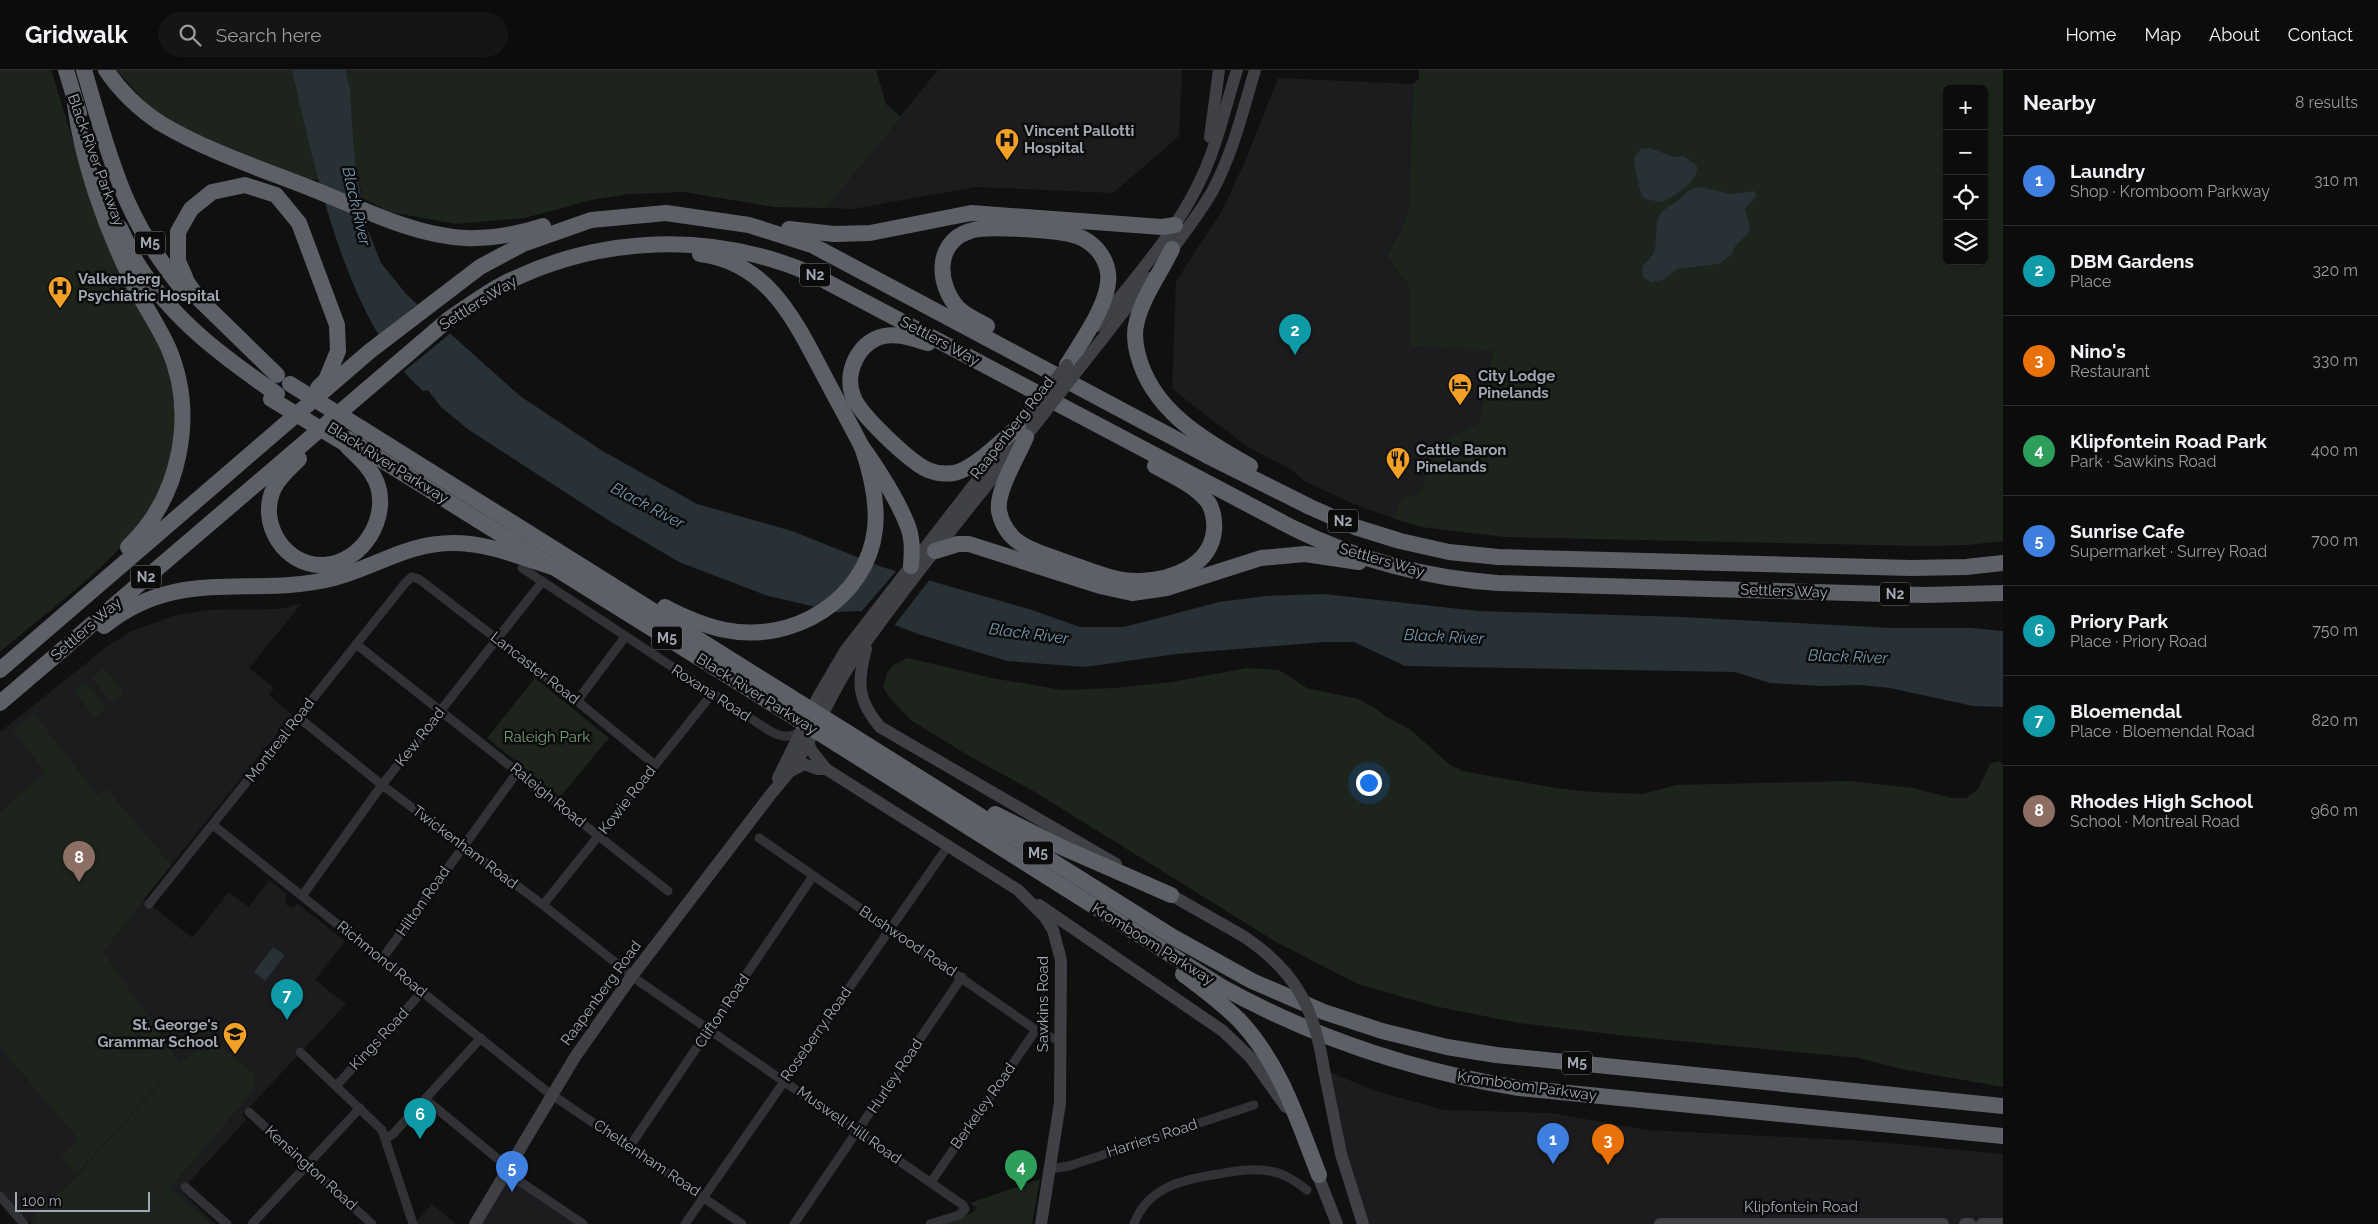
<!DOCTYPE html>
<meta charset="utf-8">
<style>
:root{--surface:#0c0c0d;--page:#151516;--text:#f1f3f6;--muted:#9a9b9d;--line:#2c2c2e;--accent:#7c3aed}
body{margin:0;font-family:Raleway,sans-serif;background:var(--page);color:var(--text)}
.controls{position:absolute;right:15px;top:15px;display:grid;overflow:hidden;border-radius:8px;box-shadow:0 1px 4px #0004}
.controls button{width:45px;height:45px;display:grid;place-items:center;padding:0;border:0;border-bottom:1px solid var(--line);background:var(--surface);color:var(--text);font:25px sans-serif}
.scale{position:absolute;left:15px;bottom:12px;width:135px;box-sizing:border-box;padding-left:5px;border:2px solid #a1a7b2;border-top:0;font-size:14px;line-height:18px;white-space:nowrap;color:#a1a7b2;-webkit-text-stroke:4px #0b0b0c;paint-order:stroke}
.you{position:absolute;left:1368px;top:712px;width:18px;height:18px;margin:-12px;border:4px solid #fff;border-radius:50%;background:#1a73e8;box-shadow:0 0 0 8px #1a73e833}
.badge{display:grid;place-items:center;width:32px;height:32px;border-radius:50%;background:var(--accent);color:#fff;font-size:16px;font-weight:700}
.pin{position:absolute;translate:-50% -41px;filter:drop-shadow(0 1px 2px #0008)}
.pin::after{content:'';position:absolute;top:26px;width:18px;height:15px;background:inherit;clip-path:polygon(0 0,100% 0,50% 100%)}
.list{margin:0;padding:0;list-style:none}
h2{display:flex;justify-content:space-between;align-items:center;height:65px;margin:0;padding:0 20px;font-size:21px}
h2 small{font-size:16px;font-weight:400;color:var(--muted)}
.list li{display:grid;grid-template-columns:32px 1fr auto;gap:15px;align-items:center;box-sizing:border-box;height:90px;padding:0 20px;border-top:1px solid var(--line)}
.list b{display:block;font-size:19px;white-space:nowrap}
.list p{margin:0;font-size:16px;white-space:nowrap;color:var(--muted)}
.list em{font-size:16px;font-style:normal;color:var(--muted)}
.icon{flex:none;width:28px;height:28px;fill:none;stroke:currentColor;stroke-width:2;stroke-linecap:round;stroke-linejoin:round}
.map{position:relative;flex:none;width:2003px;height:1154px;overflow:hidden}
header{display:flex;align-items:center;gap:30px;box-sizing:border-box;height:70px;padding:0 25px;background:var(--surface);border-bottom:1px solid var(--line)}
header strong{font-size:24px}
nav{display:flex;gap:28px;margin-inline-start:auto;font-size:18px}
.search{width:350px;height:45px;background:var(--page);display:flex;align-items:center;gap:12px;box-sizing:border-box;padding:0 18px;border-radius:28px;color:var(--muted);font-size:19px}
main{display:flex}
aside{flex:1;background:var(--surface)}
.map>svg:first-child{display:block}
.built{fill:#1c1c1e}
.green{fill:#1c241c;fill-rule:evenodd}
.water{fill:#283136}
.pier{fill:#101011}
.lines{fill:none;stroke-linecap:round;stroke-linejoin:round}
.street{stroke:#313236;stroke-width:9}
.secondary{stroke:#3f4146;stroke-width:12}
.highway{stroke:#5d6067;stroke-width:16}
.secondary-bridge{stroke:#3f4146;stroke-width:12}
.highway-bridge{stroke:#5d6067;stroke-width:16}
.labels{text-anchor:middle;stroke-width:5;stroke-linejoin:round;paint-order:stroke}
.shield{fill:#0b0b0c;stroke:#747880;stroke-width:1}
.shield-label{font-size:14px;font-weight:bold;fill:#a1a7b2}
.poi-label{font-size:15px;font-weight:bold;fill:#a1a7b2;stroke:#0b0b0c;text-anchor:start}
.street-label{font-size:15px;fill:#a1a7b2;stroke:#0b0b0c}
.park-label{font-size:15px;fill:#779e77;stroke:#0b0b0c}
.water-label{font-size:16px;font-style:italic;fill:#7698af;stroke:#0b0b0c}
</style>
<header>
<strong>Gridwalk</strong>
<div class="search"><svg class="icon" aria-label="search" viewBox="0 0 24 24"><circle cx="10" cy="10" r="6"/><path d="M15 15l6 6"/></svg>Search here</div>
<nav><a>Home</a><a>Map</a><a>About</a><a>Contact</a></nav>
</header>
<main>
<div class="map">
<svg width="2003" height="1154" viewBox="0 0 2003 1154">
<rect width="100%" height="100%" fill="#101011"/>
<g class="built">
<polygon points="938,0 1182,0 1179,66 1113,123 975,117 853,139 826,138"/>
<polygon points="1278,8 1413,14 1409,137 1402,159 1387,186 1409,216 1410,277 1493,279 1479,353 1439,373 1419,424 1402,428 1393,448 1354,434 1306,412 1290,399 1248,377 1172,319 1176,211 1222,141 1246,89"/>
<polygon points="302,533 249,598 274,618 269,625 292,645 144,829 192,868 229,822 249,837 269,810 286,824 285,834 291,837 298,834 345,871 315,910 346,934 242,1045 246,1050 181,1121 215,1154 32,1154 27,1149 23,1152 0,1126 0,662 109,575 132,561 173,546 207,540 280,539"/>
<polygon points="1324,1000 1376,1021 1444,1040 1551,1043 1647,1060 1866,1071 2003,1084 2003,1154 1363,1154"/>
<polygon points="506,1102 583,1154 475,1154"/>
<polygon points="432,1134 456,1154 414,1154"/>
</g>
<g class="green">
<path d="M 0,0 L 51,0 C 67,50 81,101 100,151 C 128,229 187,287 172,376 C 169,399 163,420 150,440 C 116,493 49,540 0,582 Z"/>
<polygon points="116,0 292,0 320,110 304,109 180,58 150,37"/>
<polygon points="346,0 876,0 886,34 901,47 826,138 774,137 684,122 630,124 591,130 525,148 456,154 390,142 362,128 354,81 350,19"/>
<path d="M 1419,0 L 2003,0 L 2003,471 L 1967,475 L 1922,476 L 1505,467 L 1421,457 L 1393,448 L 1402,428 L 1419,424 L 1439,373 L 1479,353 L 1493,280 L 1410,277 L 1409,216 L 1387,186 L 1402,159 L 1409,137 L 1413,14 L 1419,9 ZM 1947,19 L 1984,19 L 1984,191 L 1947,191 Z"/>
<polygon points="908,588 992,608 1062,620 1114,618 1172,612 1247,598 1279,600 1307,618 1358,629 1375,638 1385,646 1411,660 1450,695 1463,701 1555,718 1593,722 1643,724 1676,715 1849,711 1913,718 1952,728 1966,728 1978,719 1990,694 1998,691 2003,694 2003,1017 1901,999 1859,988 1626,966 1519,953 1434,936 1358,914 1276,872 1035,722 976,690 912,651 888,626 883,616 887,603 893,595"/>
<polygon points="104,598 124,623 112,633 92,608"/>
<polygon points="535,608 609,668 560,727 487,668"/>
<polygon points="86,613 106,638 95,647 74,622"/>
<polygon points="34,644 97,725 107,719 171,795 103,882 179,991 76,1104 61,1086 79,1070 0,977 0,743 45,702 13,660"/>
<polygon points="221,976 254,1005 255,1018 170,1118 210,1154 35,1154 31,1149 77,1106 180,992 198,981 203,982 212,977"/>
<polygon points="1040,1109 1032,1154 938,1154 972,1143 977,1138 970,1133"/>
</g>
<g class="water">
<path d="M 292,0 L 346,0 L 350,19 L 354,81 L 365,153 L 381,193 L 407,225 L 520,326 L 601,380 L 697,434 L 792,461 L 882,497 L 1032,540 L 1080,557 L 1124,557 L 1219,532 L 1266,526 L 1324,524 L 1478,541 L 1682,547 L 1891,558 L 1971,558 L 2003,561 L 2003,637 L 1973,636 L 1890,618 L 1860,615 L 1821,616 L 1770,613 L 1735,602 L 1405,596 L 1354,572 L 1325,572 L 1176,584 L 1085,597 L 1007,591 L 918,564 L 859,541 L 836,542 L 765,525 L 679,492 L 608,450 L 469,360 L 441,337 L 428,320 L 423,321 C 346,252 315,98 292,0 Z"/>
<path d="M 1650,78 L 1674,87 L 1684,86 L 1697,96 C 1699,113 1673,127 1661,132 L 1645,129 C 1639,124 1635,96 1634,87 L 1641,79 Z"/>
<path d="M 1699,117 L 1732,124 L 1755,121 L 1756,126 L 1745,139 L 1750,158 L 1747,165 L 1736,175 L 1731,185 L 1719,194 L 1677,199 L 1662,210 L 1652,212 L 1644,208 C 1638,192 1649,194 1654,182 C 1658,170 1654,154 1661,143 C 1666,137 1674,134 1680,129 C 1686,122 1689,119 1699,117 Z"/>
<polygon points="273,877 285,885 265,911 254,902"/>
</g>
<g class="pier">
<polygon points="419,233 452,262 402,303 377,267"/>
<polygon points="898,499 931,508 893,557 860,543"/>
</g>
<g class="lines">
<g class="street">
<path d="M 522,498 L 770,661 C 781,667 790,669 800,661"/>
<polyline points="356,574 668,821"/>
<polyline points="577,631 625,567"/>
<polyline points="298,647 382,715 543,835 640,912 963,1135 965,1139 959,1145 930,1154"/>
<polyline points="213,755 545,1020 742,1154"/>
<polyline points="759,768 1036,960 1059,971"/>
<polyline points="302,826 382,715 542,512"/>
<polyline points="149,834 406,512 412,507 419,509 577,631 654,694"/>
<polyline points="543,835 712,624"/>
<polyline points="382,889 518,701"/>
<polyline points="300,982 382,1060 413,1154"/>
<polyline points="336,1016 423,921"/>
<polyline points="425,1029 509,1098"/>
<polyline points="249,1042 372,1154"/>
<polyline points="385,1069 393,1064 481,968"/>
<polyline points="630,1076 813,806"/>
<polyline points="1050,1099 1069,1096 1254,1035"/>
<polyline points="506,1102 583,1154"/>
<polyline points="931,1112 1036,960"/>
<polyline points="185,1117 227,1154"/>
<polyline points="0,1126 24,1154"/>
<polyline points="252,1154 360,1038"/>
<polyline points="685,1154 948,776"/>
<polyline points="794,1154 962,907"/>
<path d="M 1134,1154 C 1147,1117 1184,1109 1219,1104 C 1235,1101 1252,1098 1269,1101 C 1284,1103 1295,1111 1307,1120"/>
</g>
<g class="secondary">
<polyline points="1210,67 1219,0"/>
<path d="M 1167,186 C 1183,165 1200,143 1213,120 C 1233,83 1243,40 1255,0"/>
<path d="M 1097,256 C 1133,210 1174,165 1199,113 C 1217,77 1225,37 1237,0"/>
<polyline points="1085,291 1150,208"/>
<path d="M 866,579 C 857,612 857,630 880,657 L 1116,794"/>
<polyline points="806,667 811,680 826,699 1018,820 1045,847 1053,860 1061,890 1060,1033 1041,1154"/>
<polyline points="791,701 804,694 817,699 826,699"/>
<polyline points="778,708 818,627 845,581 1037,333"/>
<polyline points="1164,821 1243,866"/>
<polyline points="1039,835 1223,961 1251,988 1286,1037"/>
<polyline points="1324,1000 1341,1084 1363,1154"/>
<polyline points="1315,1098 1337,1154"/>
<path d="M 475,1154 L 575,987 L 632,906 L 771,724 C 781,712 791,701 799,688 C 819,656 832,620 854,589 C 913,505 979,426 1042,346"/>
<polyline points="1660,1154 1943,1154"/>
<polyline points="1965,1154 1970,1154"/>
<polyline points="1982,1154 2003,1154"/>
</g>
<g class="highway">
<polyline points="66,0 79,43"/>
<path d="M 84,0 C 97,44 109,89 127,131 C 142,165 164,197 187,225"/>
<path d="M 106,0 C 119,20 140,40 160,53 C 207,81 259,98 310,118 C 359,137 411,165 465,168 C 491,169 518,164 543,156"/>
<path d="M 75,34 C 82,91 105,155 130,207 C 141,231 157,253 168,277 C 197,344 181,427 128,477"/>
<path d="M 120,158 C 126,169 130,182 137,193 C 172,249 223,287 277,324"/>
<polyline points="789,159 834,164 870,163 971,143 1162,157 1175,155"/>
<path d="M 1172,179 C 1161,202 1143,226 1137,251 C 1134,261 1135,274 1138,285 C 1152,340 1203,370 1250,396"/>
<path d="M 700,184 C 765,192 792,245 819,296 C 833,323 848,350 862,377 C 877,397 898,431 907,454 C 913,468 912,482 911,496"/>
<path d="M 987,256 C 978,251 966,246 958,238 C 937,215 934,172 970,161 C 988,155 1066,160 1082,168 C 1096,175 1106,188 1108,203 C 1112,230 1081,272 1067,295"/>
<path d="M 928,273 C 914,269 899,263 884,266 C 858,272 844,303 853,326 C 859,344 910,392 928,400 C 935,403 946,404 954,403 C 973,400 1003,369 1018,357"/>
<polyline points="277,305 199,229 187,212 178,191 178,162 191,139 212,122 245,115 276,125 299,153 337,255 338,281 326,310 318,318"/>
<polyline points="361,358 789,626"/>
<path d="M 1026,367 C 1018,386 996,421 999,441 C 1006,474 1032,480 1060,490 C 1085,498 1113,512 1140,511 C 1172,510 1210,496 1214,461 C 1215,452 1213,439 1208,432 C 1195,415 1173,406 1155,396"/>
<polyline points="348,369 781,639"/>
<path d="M 299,389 C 290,398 279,407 274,418 C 257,453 285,497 324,495 C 363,493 391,446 376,411 C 370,397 358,387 347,376"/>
<polyline points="935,481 958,474 969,474 1100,516 1132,523 1167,518 1261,488 1305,484 1359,492"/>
<path d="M 665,537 C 684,547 705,556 725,560 C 792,574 867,530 875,459 C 878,431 871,403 862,377"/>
<path d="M 104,556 C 179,495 251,529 334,508 C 376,497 407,473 453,473 C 488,473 520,487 553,497"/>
<polyline points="0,600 370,281 480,197 523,174 591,150 666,143 749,155 812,175 1206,385 1310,437 1355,457 1400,471 1449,482 1498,487 1911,498 1966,497 2003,493"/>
<path d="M 0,633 L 449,249 C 466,238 484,224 503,214 C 600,165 712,161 812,204 L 1293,458 C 1358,490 1426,508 1498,513 L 1924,525 L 2003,523"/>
<polyline points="845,661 1173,867 1252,911 1324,942 1382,961 1447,977 1496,985 2003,1036"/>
<path d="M 837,674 L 1222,917 C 1316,969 1413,1001 1519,1018 L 2003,1066"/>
<polyline points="995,744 1059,776 1171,825"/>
<path d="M 1183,904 C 1203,919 1222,933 1239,950 C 1280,993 1298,1051 1319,1105"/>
</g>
<g class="secondary-bridge">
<polyline points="1037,333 1067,295"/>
<polyline points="1042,346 1085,291"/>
<path d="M 1243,866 C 1296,901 1315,939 1324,1000"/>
</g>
<g class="highway-bridge">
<polyline points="290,314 361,358"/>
<polyline points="271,329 344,373"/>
<polyline points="789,626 845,661"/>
<polyline points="781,639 837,674"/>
</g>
</g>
<defs>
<symbol id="hospital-pin" viewBox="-11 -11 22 30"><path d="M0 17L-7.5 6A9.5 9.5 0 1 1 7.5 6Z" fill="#f3a026" stroke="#0b0b0c"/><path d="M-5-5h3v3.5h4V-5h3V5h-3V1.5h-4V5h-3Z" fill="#111"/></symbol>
<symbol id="hotel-pin" viewBox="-11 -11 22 30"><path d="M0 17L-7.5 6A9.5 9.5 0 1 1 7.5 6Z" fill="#f3a026" stroke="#0b0b0c"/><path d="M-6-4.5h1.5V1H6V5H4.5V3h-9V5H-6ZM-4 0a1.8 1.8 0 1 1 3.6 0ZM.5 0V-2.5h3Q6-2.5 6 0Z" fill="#111"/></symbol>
<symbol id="restaurant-pin" viewBox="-11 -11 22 30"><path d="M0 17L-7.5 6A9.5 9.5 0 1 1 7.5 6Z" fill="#f3a026" stroke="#0b0b0c"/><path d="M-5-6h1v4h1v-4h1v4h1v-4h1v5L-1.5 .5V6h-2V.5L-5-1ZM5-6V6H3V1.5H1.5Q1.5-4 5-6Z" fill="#111"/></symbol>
<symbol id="school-pin" viewBox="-11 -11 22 30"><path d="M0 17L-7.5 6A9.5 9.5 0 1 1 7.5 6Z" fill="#f3a026" stroke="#0b0b0c"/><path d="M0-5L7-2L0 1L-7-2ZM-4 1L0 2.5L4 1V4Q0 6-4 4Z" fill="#111"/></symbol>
</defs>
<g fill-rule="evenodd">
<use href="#hospital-pin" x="993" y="56" width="28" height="38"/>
<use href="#hospital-pin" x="46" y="204" width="28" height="38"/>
<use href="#hotel-pin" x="1446" y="301" width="28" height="38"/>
<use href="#restaurant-pin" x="1384" y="375" width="28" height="38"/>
<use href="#school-pin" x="221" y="950" width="28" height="38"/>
</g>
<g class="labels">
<g class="shield">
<rect x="135" y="161.5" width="30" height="23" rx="4"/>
<rect x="800" y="193.5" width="30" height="23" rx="4"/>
<rect x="1328" y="439.5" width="30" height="23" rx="4"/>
<rect x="131" y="495.5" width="30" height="23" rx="4"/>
<rect x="1880" y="512.5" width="30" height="23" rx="4"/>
<rect x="652" y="556.5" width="30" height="23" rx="4"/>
<rect x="1023" y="771.5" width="30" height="23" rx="4"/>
<rect x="1562" y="981.5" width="30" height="23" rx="4"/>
</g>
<g class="shield-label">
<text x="150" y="178">M5</text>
<text x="815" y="210">N2</text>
<text x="1343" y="456">N2</text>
<text x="146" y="512">N2</text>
<text x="1895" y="529">N2</text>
<text x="667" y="573">M5</text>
<text x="1038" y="788">M5</text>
<text x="1577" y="998">M5</text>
</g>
<g class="poi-label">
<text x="1024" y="66">Vincent Pallotti<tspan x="1024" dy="17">Hospital</tspan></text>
<text x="78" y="214">Valkenberg<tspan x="78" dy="17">Psychiatric Hospital</tspan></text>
<text x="1478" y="311">City Lodge<tspan x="1478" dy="17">Pinelands</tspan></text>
<text x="1416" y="385">Cattle Baron<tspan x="1416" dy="17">Pinelands</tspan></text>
<text x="218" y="960" text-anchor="end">St. George's<tspan x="218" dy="17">Grammar School</tspan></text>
</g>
<g class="street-label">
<text transform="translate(96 90) rotate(70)" y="5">Black River Parkway</text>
<text transform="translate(478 233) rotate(-32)" y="5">Settlers Way</text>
<text transform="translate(940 271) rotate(28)" y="5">Settlers Way</text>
<text transform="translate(1012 358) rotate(-52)" y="5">Raapenberg Road</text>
<text transform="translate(388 393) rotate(32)" y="5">Black River Parkway</text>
<text transform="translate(1382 490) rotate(16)" y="5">Settlers Way</text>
<text transform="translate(1784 521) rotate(2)" y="5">Settlers Way</text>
<text transform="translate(86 559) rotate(-41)" y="5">Settlers Way</text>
<text transform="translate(535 598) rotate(38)" y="5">Lancaster Road</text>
<text transform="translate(711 623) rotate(33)" y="5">Roxana Road</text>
<text transform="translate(757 624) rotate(32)" y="5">Black River Parkway</text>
<text transform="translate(420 667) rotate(-52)" y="5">Kew Road</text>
<text transform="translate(280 670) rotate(-52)" y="5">Montreal Road</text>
<text transform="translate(548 725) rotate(39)" y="5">Raleigh Road</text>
<text transform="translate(627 730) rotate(-52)" y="5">Kowie Road</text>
<text transform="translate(465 777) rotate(37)" y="5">Twickenham Road</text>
<text transform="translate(423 831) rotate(-55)" y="5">Hilton Road</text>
<text transform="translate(908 871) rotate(34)" y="5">Bushwood Road</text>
<text transform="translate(1153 874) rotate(32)" y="5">Kromboom Parkway</text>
<text transform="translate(382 889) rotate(39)" y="5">Richmond Road</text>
<text transform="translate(601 923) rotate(-54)" y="5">Raapenberg Road</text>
<text transform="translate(1043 934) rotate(-90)" y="5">Sawkins Road</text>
<text transform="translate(722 941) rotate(-56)" y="5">Clifton Road</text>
<text transform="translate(816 964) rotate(-55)" y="5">Roseberry Road</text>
<text transform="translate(379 969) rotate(-47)" y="5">Kings Road</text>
<text transform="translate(895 1006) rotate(-56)" y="5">Hurley Road</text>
<text transform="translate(1527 1016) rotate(8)" y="5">Kromboom Parkway</text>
<text transform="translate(983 1036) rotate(-55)" y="5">Berkeley Road</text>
<text transform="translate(849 1055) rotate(35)" y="5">Muswell Hill Road</text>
<text transform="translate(1152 1068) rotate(-18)" y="5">Harriers Road</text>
<text transform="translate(647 1088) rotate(34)" y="5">Cheltenham Road</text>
<text transform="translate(311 1098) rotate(42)" y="5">Kensington Road</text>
<text x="1801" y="1142">Klipfontein Road</text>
</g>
<g class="park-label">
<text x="547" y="672">Raleigh Park</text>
</g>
<g class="water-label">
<text transform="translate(357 136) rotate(77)" y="6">Black River</text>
<text transform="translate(648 435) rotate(28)" y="6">Black River</text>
<text transform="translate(1029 563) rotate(7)" y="6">Black River</text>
<text transform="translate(1444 566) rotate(3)" y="6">Black River</text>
<text transform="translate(1848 586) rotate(2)" y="6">Black River</text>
</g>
</g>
</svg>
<div class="controls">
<button>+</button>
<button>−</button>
<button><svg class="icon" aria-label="locate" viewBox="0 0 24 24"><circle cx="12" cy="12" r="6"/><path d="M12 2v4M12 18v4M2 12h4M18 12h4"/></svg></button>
<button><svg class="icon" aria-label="layers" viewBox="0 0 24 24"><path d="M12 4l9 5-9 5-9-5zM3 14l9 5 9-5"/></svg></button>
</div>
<div class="scale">100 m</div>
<div class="you"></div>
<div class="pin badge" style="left:1553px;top:1094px;background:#3f7fe0">1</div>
<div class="pin badge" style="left:1295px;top:285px;background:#0f9aa8">2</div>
<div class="pin badge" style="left:1608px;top:1095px;background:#e8710a">3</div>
<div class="pin badge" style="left:1021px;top:1121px;background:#2e9e5b">4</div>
<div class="pin badge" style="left:512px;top:1122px;background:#3f7fe0">5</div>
<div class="pin badge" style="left:420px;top:1069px;background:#0f9aa8">6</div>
<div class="pin badge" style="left:287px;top:950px;background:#0f9aa8">7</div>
<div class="pin badge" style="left:79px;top:812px;background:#8d6e63">8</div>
</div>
<aside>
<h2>Nearby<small>8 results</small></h2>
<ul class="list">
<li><span class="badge" style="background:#3f7fe0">1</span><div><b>Laundry</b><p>Shop · Kromboom Parkway</p></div><em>310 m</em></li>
<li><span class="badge" style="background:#0f9aa8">2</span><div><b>DBM Gardens</b><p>Place</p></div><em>320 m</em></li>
<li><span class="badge" style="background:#e8710a">3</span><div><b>Nino's</b><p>Restaurant</p></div><em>330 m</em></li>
<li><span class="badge" style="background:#2e9e5b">4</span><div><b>Klipfontein Road Park</b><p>Park · Sawkins Road</p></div><em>400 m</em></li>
<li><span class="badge" style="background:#3f7fe0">5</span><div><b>Sunrise Cafe</b><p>Supermarket · Surrey Road</p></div><em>700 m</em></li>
<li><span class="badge" style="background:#0f9aa8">6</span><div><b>Priory Park</b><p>Place · Priory Road</p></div><em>750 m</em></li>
<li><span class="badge" style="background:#0f9aa8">7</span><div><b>Bloemendal</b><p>Place · Bloemendal Road</p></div><em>820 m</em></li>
<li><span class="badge" style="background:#8d6e63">8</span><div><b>Rhodes High School</b><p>School · Montreal Road</p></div><em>960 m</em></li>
</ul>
</aside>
</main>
